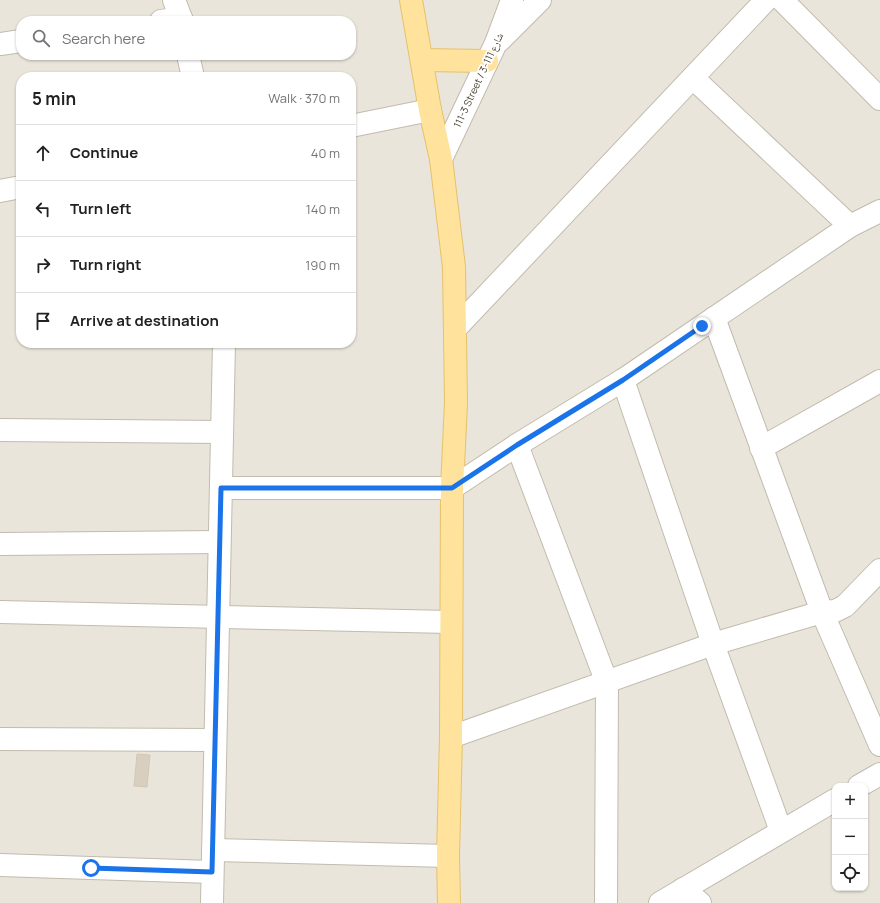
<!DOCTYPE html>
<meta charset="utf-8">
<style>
:root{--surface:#fff;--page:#f6f6f6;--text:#222;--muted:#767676;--line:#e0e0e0}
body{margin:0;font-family:Manrope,"Noto Naskh Arabic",sans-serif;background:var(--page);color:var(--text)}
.controls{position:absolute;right:12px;bottom:12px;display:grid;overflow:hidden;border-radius:8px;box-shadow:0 1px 3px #0004}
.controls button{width:36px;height:36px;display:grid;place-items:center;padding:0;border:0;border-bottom:1px solid var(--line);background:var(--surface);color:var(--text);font:20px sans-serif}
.stop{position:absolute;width:12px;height:12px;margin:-9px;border:3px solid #1a73e8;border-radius:50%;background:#fff}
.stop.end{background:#1a73e8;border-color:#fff;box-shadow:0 1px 4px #0008}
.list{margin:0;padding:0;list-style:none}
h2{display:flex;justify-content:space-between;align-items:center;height:52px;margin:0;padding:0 16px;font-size:17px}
h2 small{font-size:13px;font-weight:400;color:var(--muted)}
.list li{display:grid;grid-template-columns:26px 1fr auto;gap:12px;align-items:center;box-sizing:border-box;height:56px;padding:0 16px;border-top:1px solid var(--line)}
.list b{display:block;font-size:15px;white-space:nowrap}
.list em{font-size:13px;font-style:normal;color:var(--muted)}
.icon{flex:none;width:22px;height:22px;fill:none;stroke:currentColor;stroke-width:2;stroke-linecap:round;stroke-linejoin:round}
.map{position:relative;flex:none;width:880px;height:903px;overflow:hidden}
.search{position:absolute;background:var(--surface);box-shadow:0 1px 3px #0004;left:16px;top:16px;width:340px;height:44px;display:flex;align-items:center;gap:10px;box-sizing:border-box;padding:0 14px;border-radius:16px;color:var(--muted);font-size:15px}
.panel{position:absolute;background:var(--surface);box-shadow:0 1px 3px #0004;left:16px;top:72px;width:340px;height:276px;border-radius:16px}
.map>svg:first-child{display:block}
.residential{fill:#eae5da;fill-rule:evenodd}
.building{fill:#d8cfc1;stroke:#d3c7b4}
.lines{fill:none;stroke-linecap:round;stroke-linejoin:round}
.minor-casing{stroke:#c2bbae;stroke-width:24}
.major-casing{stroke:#e6c16a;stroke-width:24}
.minor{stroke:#fff;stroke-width:22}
.major{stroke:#ffe39c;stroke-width:22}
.route{stroke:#1a73e8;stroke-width:5}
.labels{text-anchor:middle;stroke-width:3.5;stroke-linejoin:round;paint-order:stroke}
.street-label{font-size:10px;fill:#4b4439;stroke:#fff}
</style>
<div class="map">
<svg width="880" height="903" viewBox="0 0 880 903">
<rect width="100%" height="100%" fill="#f6f3ec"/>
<path class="residential" d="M 0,0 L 880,0 L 880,903 L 0,903 ZM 21,21 L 351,21 L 351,55 L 21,55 ZM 21,77 L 351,77 L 351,343 L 21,343 ZM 835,786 L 865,786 L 865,888 L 835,888 Z"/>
<polygon class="building" points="137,754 150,755 147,787 134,786"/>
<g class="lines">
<defs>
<g id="minor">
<polyline points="174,0 182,21"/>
<polyline points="782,0 880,99"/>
<polyline points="161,21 181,18"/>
<polyline points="500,40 540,0"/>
<polyline points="0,44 21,41"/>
<polyline points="188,55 193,77"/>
<polyline points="693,78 850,226"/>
<polyline points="351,126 430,110"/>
<polyline points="441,159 496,43 512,0"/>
<polyline points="0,191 21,187"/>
<polyline points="714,318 822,612 880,745"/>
<polyline points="455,329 766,0"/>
<polyline points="623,380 713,644 781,831"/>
<polyline points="0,430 221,432"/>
<polyline points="517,445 607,683 606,903"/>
<polyline points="761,448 880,381"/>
<polyline points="221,488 452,488 517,445 623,380 850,226 880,211"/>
<polyline points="0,544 219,542"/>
<polyline points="0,612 450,622"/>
<polyline points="451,737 713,644 822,612 835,611 845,606 880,570"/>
<polyline points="0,739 214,740"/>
<polyline points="859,786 880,774"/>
<polyline points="213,850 448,856"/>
<polyline points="0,865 212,872"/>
<polyline points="683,889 700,903"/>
<polyline points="212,903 224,343"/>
<polyline points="660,903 835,800"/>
</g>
<g id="major">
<polyline points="411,0 430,110 441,159 454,267 456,403 452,488 451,737 448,856 449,903"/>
<polyline points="422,60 487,61"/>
</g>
</defs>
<use href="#minor" class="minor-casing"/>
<use href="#major" class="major-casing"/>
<use href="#minor" class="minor"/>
<use href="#major" class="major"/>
</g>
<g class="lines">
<polyline class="route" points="91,868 212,872 221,488 452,488 517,445 623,380 702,326"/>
</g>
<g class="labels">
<g class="street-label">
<text transform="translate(478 80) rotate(-65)" y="4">111-3 Street / شارع 111-3</text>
</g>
</g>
</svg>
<div class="controls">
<button>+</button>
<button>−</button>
<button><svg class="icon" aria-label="locate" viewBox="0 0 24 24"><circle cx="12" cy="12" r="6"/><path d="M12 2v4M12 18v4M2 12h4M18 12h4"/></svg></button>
</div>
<div class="stop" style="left:91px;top:868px"></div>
<div class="stop end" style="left:702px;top:326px"></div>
<div class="search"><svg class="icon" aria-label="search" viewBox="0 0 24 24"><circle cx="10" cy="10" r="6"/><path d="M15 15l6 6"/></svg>Search here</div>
<section class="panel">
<h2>5 min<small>Walk · 370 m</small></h2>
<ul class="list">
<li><svg class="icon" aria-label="ahead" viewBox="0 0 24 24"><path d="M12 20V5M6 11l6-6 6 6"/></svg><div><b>Continue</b></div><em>40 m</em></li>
<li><svg class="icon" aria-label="left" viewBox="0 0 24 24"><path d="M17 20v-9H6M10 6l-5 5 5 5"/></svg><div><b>Turn left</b></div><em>140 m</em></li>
<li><svg class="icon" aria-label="right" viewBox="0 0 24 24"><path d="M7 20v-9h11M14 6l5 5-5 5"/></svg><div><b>Turn right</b></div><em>190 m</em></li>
<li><svg class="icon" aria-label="arrive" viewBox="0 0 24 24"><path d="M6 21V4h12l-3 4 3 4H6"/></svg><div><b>Arrive at destination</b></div></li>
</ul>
</section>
</div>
